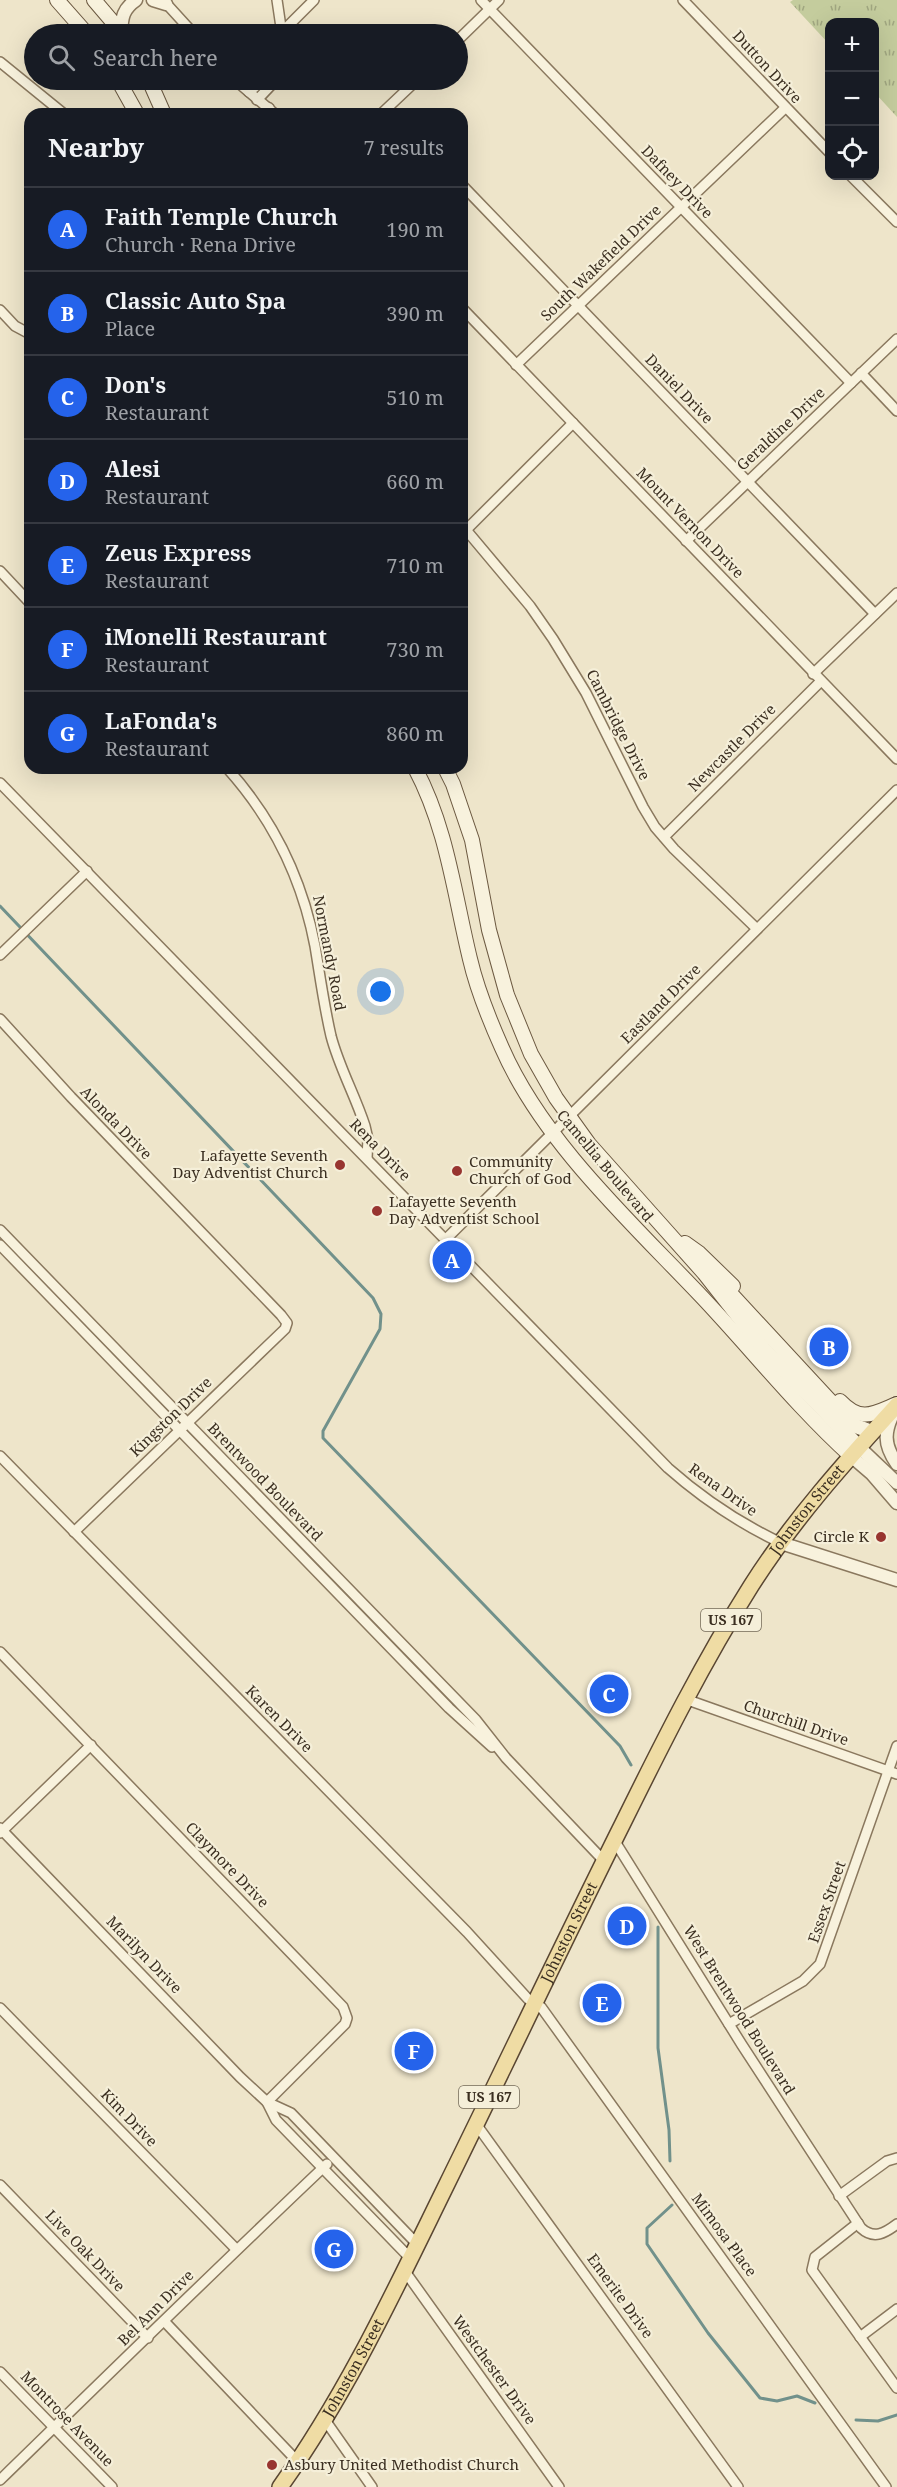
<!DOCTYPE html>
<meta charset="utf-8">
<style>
:root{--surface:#171b24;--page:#20242c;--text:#f1f3f6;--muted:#9ea1a6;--line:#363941;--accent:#2563eb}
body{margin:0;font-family:"Noto Serif",serif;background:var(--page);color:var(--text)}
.controls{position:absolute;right:18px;top:18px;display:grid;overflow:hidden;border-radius:12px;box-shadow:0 6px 24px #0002}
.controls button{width:54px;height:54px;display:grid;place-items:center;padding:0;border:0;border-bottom:2px solid var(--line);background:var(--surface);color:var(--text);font:30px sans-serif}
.you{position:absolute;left:381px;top:992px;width:21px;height:21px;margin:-15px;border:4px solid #fff;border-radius:50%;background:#1a73e8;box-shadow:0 0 0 9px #1a73e833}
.badge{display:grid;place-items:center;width:39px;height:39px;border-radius:50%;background:var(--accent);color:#fff;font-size:20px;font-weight:700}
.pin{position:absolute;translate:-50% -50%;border:3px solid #fff;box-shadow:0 2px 6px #0006}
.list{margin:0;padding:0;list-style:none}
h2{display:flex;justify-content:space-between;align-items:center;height:78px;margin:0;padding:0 24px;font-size:26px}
h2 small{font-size:20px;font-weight:400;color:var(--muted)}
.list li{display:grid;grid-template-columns:39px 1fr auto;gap:18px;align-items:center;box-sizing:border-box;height:84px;padding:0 24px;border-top:2px solid var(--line)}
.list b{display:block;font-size:22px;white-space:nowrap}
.list p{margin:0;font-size:20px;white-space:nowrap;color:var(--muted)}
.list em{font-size:20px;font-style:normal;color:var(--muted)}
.icon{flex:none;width:33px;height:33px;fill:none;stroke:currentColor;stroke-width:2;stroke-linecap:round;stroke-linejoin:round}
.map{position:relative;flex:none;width:897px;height:2487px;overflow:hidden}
.search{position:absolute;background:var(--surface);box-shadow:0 6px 24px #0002;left:24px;top:24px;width:444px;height:66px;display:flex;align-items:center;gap:15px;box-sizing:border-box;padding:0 21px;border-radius:33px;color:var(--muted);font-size:22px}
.panel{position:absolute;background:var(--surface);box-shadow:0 6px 24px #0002;left:24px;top:108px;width:444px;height:666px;border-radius:18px}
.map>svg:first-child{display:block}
.park{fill:url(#park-tufts)}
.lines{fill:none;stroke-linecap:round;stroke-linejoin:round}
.stream{stroke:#71918b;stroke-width:3}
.minor-casing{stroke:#8a785e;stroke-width:12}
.tertiary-casing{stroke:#8a785e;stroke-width:15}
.secondary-casing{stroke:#6c5941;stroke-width:16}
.primary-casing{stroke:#594632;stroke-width:18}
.minor{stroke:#f8f2dd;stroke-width:9}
.tertiary{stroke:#f8f2dd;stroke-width:12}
.secondary{stroke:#f8f2dd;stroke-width:14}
.primary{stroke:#efdca4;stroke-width:15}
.poi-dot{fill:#983530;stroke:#f5efd9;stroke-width:2}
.labels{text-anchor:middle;stroke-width:4.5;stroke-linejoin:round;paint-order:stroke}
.shield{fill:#f5efd9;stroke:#736958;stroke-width:1.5}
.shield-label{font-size:14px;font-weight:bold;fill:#3b2f21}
.street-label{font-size:15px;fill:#3b2f21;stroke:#f5efd9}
.poi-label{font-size:15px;fill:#3b2f21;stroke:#f5efd9;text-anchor:start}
</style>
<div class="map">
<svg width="897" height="2487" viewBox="0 0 897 2487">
<defs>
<pattern id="park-tufts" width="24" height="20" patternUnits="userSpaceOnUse" patternTransform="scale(1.5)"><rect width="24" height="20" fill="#c4cc9d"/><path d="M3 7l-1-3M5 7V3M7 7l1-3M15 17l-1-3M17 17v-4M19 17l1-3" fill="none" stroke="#a0a680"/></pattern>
</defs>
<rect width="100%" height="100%" fill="#eee5ca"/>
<polygon class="park" points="793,0 897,0 897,117 875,93 874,22 830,22 829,44 790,2"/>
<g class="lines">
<g class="stream">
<polyline points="0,906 373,1298 381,1314 380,1329 323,1431 323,1438 620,1746 631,1765"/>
<polyline points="658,1927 658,2048 669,2130 670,2161"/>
<polyline points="672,2205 647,2228 647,2244 708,2333 760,2398 777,2401 797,2396 815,2403"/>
<polyline points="856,2420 878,2421 897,2415"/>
</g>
<defs>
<g id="minor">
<polyline points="163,0 194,34"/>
<polyline points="277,0 282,34"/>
<polyline points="481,0 851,383"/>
<polyline points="683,0 830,153"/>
<polyline points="282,32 314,0"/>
<polyline points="458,40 499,0"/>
<polyline points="0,62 64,114"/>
<polyline points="235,80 275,114"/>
<polyline points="249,92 264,80"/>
<polyline points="257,100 276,80"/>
<polyline points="381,114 417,80"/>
<polyline points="851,176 897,222"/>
<polyline points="462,185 875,614"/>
<polyline points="462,308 897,759"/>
<polyline points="0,310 15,326 30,334"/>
<polyline points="516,365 785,108"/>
<polyline points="861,373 897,411"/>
<polyline points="462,525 530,606 553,639 586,693 643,807 655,827 674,849 757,929"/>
<polyline points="464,532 573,423"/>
<polyline points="686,541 897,339"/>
<polyline points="0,571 30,603"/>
<polyline points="813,674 897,593"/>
<path d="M 227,768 C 273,819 302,878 315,946 C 320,976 324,1006 331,1036 C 339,1067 355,1095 365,1126 L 368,1139 L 367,1158"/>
<path d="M 0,783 L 668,1468 C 703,1499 739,1523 781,1543"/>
<polyline points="664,837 821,681"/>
<polyline points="0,955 87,871"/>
<polyline points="0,1019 71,1097 281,1315 287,1323 285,1329 74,1532"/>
<polyline points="0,1230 476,1720 506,1758 604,1861"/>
<polyline points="446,1239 897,790"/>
<polyline points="0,1245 449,1708 492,1747"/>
<polyline points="0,1456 467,1932 528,1999 541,2007 886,2487"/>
<polyline points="0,1652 343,2007 347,2018 345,2024 267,2102 276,2120 410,2258"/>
<polyline points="685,1699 897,1774"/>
<polyline points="0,1828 240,2077 267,2102 291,2113 417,2244"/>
<polyline points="0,1833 91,1745"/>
<path d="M 614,1840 L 742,2045 L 861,2228 C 874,2240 885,2233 897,2224"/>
<polyline points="0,2008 236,2249"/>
<polyline points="729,2024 803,1981 820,1964 897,1746"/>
<polyline points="476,2124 738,2487"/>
<polyline points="0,2185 148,2338"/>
<polyline points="839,2196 887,2161 897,2158"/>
<polyline points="858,2223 815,2257 812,2270 897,2388"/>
<polyline points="404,2270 559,2487"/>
<polyline points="164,2321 298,2462"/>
<polyline points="860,2337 897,2309"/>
<polyline points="0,2372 112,2487"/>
<polyline points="325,2420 372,2487"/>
<path d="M 0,2480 C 109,2374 217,2268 327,2164"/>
</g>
<g id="tertiary">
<polyline points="153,0 166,4"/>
<path d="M 121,32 C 122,17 123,9 136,0"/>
<polyline points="265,114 268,109"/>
<path d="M 895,1410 C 884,1431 883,1444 897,1464"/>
<polyline points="859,1447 897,1483"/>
<polyline points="851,1456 872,1474 897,1503"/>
<polyline points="781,1543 897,1580"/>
</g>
<g id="secondary">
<polyline points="57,0 87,34"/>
<polyline points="94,0 123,34"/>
<polyline points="118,80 137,114"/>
<polyline points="149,80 164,114"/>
<path d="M 415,768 C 447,828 454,893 470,959 C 477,989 489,1019 502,1048 C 543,1142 632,1223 702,1297 C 752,1350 797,1407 851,1456"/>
<polyline points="445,768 453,784 472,840 489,930 507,995 531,1054 556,1098 589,1144 704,1273 763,1348 859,1447"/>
<polyline points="685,1243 699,1253 733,1286"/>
<polyline points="721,1283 846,1418 853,1425 872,1432"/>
<path d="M 840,1401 C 861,1423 873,1414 897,1404"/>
</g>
<g id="primary">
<path id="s1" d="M 280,2487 C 346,2395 394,2292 444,2190 C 504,2068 562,1945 623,1823 C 663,1742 703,1662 751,1586 C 793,1520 845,1462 897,1405"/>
</g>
</defs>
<use href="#minor" class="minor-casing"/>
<use href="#tertiary" class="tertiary-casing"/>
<use href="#secondary" class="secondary-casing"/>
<use href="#primary" class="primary-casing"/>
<use href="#minor" class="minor"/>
<use href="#tertiary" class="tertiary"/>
<use href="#secondary" class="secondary"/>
<use href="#primary" class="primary"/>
</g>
<g class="poi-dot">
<circle cx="340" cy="1165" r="6"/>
<circle cx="457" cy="1171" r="6"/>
<circle cx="377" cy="1211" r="6"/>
<circle cx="881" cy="1537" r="6"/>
<circle cx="272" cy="2465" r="6"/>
</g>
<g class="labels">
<g class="shield">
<rect x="701" y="1609" width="60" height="22" rx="4.5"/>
<rect x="459" y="2086" width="60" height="22" rx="4.5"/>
</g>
<g class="shield-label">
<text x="731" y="1625">US 167</text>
<text x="489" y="2102">US 167</text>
</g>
<g class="street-label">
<text transform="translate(767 67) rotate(47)" y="5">Dutton Drive</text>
<text transform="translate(677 182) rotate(46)" y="5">Dafney Drive</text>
<text transform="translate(601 263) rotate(-44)" y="5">South Wakefield Drive</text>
<text transform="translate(679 389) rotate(46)" y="5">Daniel Drive</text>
<text transform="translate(781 429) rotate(-43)" y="5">Geraldine Drive</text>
<text transform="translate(690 523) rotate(46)" y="5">Mount Vernon Drive</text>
<text transform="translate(618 725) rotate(63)" y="5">Cambridge Drive</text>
<text transform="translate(732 748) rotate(-45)" y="5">Newcastle Drive</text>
<text transform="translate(329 953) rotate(79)" y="5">Normandy Road</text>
<text transform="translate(661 1004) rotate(-45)" y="5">Eastland Drive</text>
<text transform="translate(116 1123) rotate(46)" y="5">Alonda Drive</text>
<text transform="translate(380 1150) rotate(46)" y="5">Rena Drive</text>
<text transform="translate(605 1166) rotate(50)" y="5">Camellia Boulevard</text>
<text transform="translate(171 1417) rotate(-44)" y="5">Kingston Drive</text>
<text transform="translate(265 1482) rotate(46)" y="5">Brentwood Boulevard</text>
<text transform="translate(723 1490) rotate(35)" y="5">Rena Drive</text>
<text dy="5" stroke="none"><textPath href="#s1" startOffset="1112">Johnston Street</textPath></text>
<text transform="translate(279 1719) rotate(45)" y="5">Karen Drive</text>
<text transform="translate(796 1723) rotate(19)" y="5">Churchill Drive</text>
<text transform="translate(227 1865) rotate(46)" y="5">Claymore Drive</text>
<text transform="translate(827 1902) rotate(-71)" y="5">Essex Street</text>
<text dy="5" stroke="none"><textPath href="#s1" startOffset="626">Johnston Street</textPath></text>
<text transform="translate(144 1955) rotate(46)" y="5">Marilyn Drive</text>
<text transform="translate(739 2010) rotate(58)" y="5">West Brentwood Boulevard</text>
<text transform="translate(129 2118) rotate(46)" y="5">Kim Drive</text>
<text transform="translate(724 2235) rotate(54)" y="5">Mimosa Place</text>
<text transform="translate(85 2251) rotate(46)" y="5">Live Oak Drive</text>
<text transform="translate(620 2296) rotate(54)" y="5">Emerite Drive</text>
<text transform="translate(156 2308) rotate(-45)" y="5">Bel Ann Drive</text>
<text dy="5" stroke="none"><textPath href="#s1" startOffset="140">Johnston Street</textPath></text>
<text transform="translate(494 2370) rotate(54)" y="5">Westchester Drive</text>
<text transform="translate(67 2419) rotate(46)" y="5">Montrose Avenue</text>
</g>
<g class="poi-label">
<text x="328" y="1161" text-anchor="end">Lafayette Seventh<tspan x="328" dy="17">Day Adventist Church</tspan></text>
<text x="469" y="1167">Community<tspan x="469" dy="17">Church of God</tspan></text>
<text x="389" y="1207">Lafayette Seventh<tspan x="389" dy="17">Day Adventist School</tspan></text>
<text x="869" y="1542" text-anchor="end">Circle K</text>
<text x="284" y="2470">Asbury United Methodist Church</text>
</g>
</g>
</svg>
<div class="controls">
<button>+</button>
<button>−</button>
<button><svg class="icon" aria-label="locate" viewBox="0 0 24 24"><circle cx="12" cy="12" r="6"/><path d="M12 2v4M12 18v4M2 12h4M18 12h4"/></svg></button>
</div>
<div class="you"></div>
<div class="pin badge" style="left:452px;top:1260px">A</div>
<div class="pin badge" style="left:829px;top:1347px">B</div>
<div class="pin badge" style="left:609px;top:1694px">C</div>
<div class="pin badge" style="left:627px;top:1926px">D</div>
<div class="pin badge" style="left:602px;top:2003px">E</div>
<div class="pin badge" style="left:414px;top:2051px">F</div>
<div class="pin badge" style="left:334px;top:2249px">G</div>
<div class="search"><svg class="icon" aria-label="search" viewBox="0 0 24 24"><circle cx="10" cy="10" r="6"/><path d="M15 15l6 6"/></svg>Search here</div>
<section class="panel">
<h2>Nearby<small>7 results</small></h2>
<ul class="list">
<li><span class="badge">A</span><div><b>Faith Temple Church</b><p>Church · Rena Drive</p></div><em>190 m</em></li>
<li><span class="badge">B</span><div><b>Classic Auto Spa</b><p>Place</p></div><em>390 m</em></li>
<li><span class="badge">C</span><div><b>Don's</b><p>Restaurant</p></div><em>510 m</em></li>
<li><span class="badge">D</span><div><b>Alesi</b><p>Restaurant</p></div><em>660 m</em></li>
<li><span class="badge">E</span><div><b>Zeus Express</b><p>Restaurant</p></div><em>710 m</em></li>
<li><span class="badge">F</span><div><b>iMonelli Restaurant</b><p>Restaurant</p></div><em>730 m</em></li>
<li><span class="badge">G</span><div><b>LaFonda's</b><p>Restaurant</p></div><em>860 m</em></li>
</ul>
</section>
</div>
